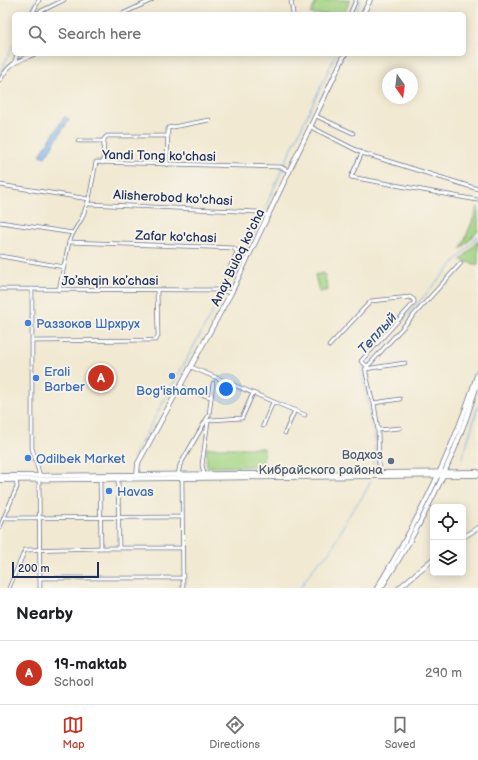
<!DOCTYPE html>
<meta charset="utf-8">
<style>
:root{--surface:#fff;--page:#f2f2f2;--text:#202124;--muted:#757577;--line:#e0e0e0;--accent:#c8321e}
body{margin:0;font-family:"Balsamiq Sans",sans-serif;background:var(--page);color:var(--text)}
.controls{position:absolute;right:12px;bottom:12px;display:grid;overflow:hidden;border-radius:6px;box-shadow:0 2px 10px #0003}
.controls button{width:36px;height:36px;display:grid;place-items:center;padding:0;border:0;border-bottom:1px solid var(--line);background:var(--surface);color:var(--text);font:20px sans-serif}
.compass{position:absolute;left:382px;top:68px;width:36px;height:36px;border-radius:50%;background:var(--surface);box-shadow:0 2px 10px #0003;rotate:166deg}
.scale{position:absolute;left:12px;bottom:10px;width:87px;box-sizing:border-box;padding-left:4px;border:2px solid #1b2f5e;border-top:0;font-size:11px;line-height:14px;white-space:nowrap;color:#1b2f5e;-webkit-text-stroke:3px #f7f3e8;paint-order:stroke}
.you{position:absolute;left:226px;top:389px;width:14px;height:14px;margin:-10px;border:3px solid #fff;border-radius:50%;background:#1a73e8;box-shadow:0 0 0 6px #1a73e833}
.badge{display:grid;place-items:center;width:26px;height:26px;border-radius:50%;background:var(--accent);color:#fff;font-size:13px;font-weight:700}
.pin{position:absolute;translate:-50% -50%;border:2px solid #fff;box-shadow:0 1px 4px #0006}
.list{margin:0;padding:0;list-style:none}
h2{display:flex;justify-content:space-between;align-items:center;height:52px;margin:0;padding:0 16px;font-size:17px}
h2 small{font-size:13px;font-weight:400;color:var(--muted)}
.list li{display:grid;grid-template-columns:26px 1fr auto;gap:12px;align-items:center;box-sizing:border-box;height:64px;padding:0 16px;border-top:1px solid var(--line)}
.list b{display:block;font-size:15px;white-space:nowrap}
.list p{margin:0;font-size:13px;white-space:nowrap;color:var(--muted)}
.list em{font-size:13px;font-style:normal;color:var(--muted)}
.icon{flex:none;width:22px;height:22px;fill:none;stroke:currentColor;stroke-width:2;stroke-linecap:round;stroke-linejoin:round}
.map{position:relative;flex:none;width:478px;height:588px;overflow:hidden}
.search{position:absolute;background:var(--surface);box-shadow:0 2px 10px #0003;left:12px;right:12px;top:12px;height:44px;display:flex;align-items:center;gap:10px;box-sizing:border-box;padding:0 14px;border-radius:6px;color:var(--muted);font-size:15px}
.sheet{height:116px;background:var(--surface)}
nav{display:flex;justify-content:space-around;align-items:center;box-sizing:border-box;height:56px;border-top:1px solid var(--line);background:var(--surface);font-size:11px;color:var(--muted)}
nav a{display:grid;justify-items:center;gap:2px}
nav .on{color:var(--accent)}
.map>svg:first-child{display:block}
.green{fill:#a2d483;stroke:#5e8270}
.water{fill:#77b2e8;stroke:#4970a3}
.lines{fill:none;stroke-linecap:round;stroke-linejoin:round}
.stream{stroke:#77b2e8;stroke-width:1}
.street-casing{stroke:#667087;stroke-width:4.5}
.secondary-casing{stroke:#667087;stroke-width:5.5}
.street{stroke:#fff;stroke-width:3}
.secondary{stroke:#fff;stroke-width:4}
.shop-dot{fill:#3f7fe0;stroke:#f7f3e8;stroke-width:1.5}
.service-dot{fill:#5c6f8a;stroke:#f7f3e8;stroke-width:1.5}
.labels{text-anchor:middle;stroke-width:4;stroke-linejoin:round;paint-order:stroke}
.street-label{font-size:13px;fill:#1b2f5e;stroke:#f7f3e8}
.shop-label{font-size:13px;fill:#366cbe;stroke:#f7f3e8;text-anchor:start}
.service-label{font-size:13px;fill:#4e5e75;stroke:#f7f3e8;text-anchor:end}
.water-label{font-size:14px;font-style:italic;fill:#375687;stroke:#f7f3e8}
</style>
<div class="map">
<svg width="478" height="588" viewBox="0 0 478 588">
<rect width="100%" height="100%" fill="#f7f3e8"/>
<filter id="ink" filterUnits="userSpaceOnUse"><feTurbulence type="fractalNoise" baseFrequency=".025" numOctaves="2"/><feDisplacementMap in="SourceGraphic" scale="8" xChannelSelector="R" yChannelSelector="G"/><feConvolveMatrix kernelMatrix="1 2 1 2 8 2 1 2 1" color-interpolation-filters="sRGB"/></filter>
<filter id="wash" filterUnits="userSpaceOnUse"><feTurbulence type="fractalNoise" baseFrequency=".012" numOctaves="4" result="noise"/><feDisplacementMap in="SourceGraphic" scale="16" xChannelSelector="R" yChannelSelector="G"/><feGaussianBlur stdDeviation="0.9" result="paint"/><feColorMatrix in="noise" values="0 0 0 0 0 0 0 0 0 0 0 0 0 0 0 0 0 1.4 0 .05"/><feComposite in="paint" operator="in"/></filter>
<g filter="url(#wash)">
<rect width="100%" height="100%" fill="#f1e9d2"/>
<g class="green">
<polygon points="317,0 350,0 344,14 310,14"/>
<polygon points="478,207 478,231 461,249"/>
<polygon points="478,241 478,265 461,260"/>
<polygon points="324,273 328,290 319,292 315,275"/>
<polygon points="206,448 264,448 263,466 207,467"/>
</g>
<polygon class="water" points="65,116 69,120 45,157 40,155"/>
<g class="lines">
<g class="stream">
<polyline points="29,14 36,0"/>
<polyline points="355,14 361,0"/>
<polyline points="0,73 14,43"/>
<polyline points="225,290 246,252 283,167 336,54"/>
<polyline points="365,362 478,236"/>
<polyline points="363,365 361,370 374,431 375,453 372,470"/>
<polyline points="133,457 223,293"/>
<polyline points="462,460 478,406"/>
<polyline points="300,588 317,563 331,551 347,518 363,496 371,481"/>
</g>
</g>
</g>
<g filter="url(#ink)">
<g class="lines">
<defs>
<g id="street">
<polyline points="291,0 293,14"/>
<polyline points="32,14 39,0"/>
<polyline points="35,14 64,0"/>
<polyline points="122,14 152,0"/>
<polyline points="350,14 356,0"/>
<polyline points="15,61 17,54"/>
<path d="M 0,80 C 11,61 17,62 35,54"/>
<polyline points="316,116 353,133"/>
<polyline points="311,127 362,153 478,189"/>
<polyline points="78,141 104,141"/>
<polyline points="362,153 351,177 477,200"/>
<polyline points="103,163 104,139 107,136 168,136"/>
<polyline points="167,165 168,128 209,120"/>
<polyline points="0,185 89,199"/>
<polyline points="88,204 258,212 269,216"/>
<polyline points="0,222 73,233"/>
<polyline points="69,242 234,248 237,252 220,290"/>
<polyline points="0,256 64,267"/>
<polyline points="0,289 220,290 231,293"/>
<polyline points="32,289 32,448 40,476"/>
<polyline points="59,290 69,242 73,233 82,218 89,199 96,162 281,167 290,172"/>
<polyline points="32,341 156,340 158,336 157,291"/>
<polyline points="329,346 371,301 410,297 414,300 414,303 361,361 367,366"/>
<polyline points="191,367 305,415"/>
<polyline points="365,369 405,363"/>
<polyline points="181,386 189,391 211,397"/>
<polyline points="374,403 400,399"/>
<polyline points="263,426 273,402"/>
<polyline points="378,430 400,428"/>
<polyline points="285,433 295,410"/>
<polyline points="379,473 378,430 374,403 372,400 366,373 366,368 461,263"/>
<polyline points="204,474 202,465 208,421 211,420 242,418 253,393"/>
<polyline points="178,475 180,465 209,415 213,383"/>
<polyline points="182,478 183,588"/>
<polyline points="100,479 101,548"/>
<polyline points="118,479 119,548"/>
<polyline points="39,480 40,588"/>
<polyline points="4,518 182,517"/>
<polyline points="0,527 17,487 16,480"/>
<polyline points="40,578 182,578"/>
<polyline points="9,588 25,550 101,548 182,548"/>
</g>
<g id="secondary">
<polyline points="363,14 370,0"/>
<polyline points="0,476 478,472"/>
<polyline points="137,476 138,463 231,293 345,54"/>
<polyline points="0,480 478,475"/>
<polyline points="463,537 478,528"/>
<path d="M 377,588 C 419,520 454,449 478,372"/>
<path d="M 381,588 C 422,525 457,454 478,382"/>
<polyline points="399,588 433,559"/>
</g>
</defs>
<use href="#street" class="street-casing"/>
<use href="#secondary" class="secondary-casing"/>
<use href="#street" class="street"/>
<use href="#secondary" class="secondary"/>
</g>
</g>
<g class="shop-dot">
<circle cx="28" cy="323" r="4"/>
<circle cx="172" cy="376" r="4"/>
<circle cx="36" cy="378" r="4"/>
<circle cx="28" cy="458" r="4"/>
<circle cx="109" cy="491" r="4"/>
</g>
<circle class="service-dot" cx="391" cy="461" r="4"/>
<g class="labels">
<g class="street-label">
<text transform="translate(159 155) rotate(1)" y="5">Yandi Tong ko'chasi</text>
<text transform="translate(173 197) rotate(3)" y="5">Alisherobod ko'chasi</text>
<text transform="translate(176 236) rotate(2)" y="5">Zafar ko'chasi</text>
<text transform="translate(237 257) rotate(-64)" y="5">Anay Buloq ko'cha</text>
<text x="110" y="285">Joʼshqin koʼchasi</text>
</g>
<g class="shop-label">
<text x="36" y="328">Раззоков Шрхрух</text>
<text x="44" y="376">Erali<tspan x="44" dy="15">Barber</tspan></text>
<text x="172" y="395" text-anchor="middle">Bog'ishamol</text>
<text x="36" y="463">Odilbek Market</text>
<text x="117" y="496">Havas</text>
</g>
<g class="service-label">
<text x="383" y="459">Водхоз<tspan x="383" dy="15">Кибрайского района</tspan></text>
</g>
<g class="water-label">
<text transform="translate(377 333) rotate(-48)" y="5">Теплый</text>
</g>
</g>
</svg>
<div class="controls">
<button><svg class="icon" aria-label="locate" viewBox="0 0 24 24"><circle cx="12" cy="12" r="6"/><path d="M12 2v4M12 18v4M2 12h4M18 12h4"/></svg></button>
<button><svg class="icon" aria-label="layers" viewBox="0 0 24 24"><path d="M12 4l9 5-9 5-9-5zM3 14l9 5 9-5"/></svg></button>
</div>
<svg class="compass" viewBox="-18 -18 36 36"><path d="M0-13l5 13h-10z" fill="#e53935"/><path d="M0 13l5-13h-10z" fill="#757577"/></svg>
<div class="scale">200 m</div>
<div class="you"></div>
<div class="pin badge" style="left:101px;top:378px">A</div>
<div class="search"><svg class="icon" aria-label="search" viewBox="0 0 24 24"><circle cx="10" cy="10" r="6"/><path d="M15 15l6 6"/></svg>Search here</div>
</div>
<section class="sheet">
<h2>Nearby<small></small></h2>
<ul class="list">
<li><span class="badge">A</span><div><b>19-maktab</b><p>School</p></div><em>290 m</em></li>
</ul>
</section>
<nav>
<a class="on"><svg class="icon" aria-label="map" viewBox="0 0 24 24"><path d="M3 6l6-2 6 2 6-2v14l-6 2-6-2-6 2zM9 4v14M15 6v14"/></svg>Map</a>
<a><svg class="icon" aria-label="directions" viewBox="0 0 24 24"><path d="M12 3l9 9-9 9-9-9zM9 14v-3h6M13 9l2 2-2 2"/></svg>Directions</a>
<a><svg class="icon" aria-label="saved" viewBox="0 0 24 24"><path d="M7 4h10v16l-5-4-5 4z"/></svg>Saved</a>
</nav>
